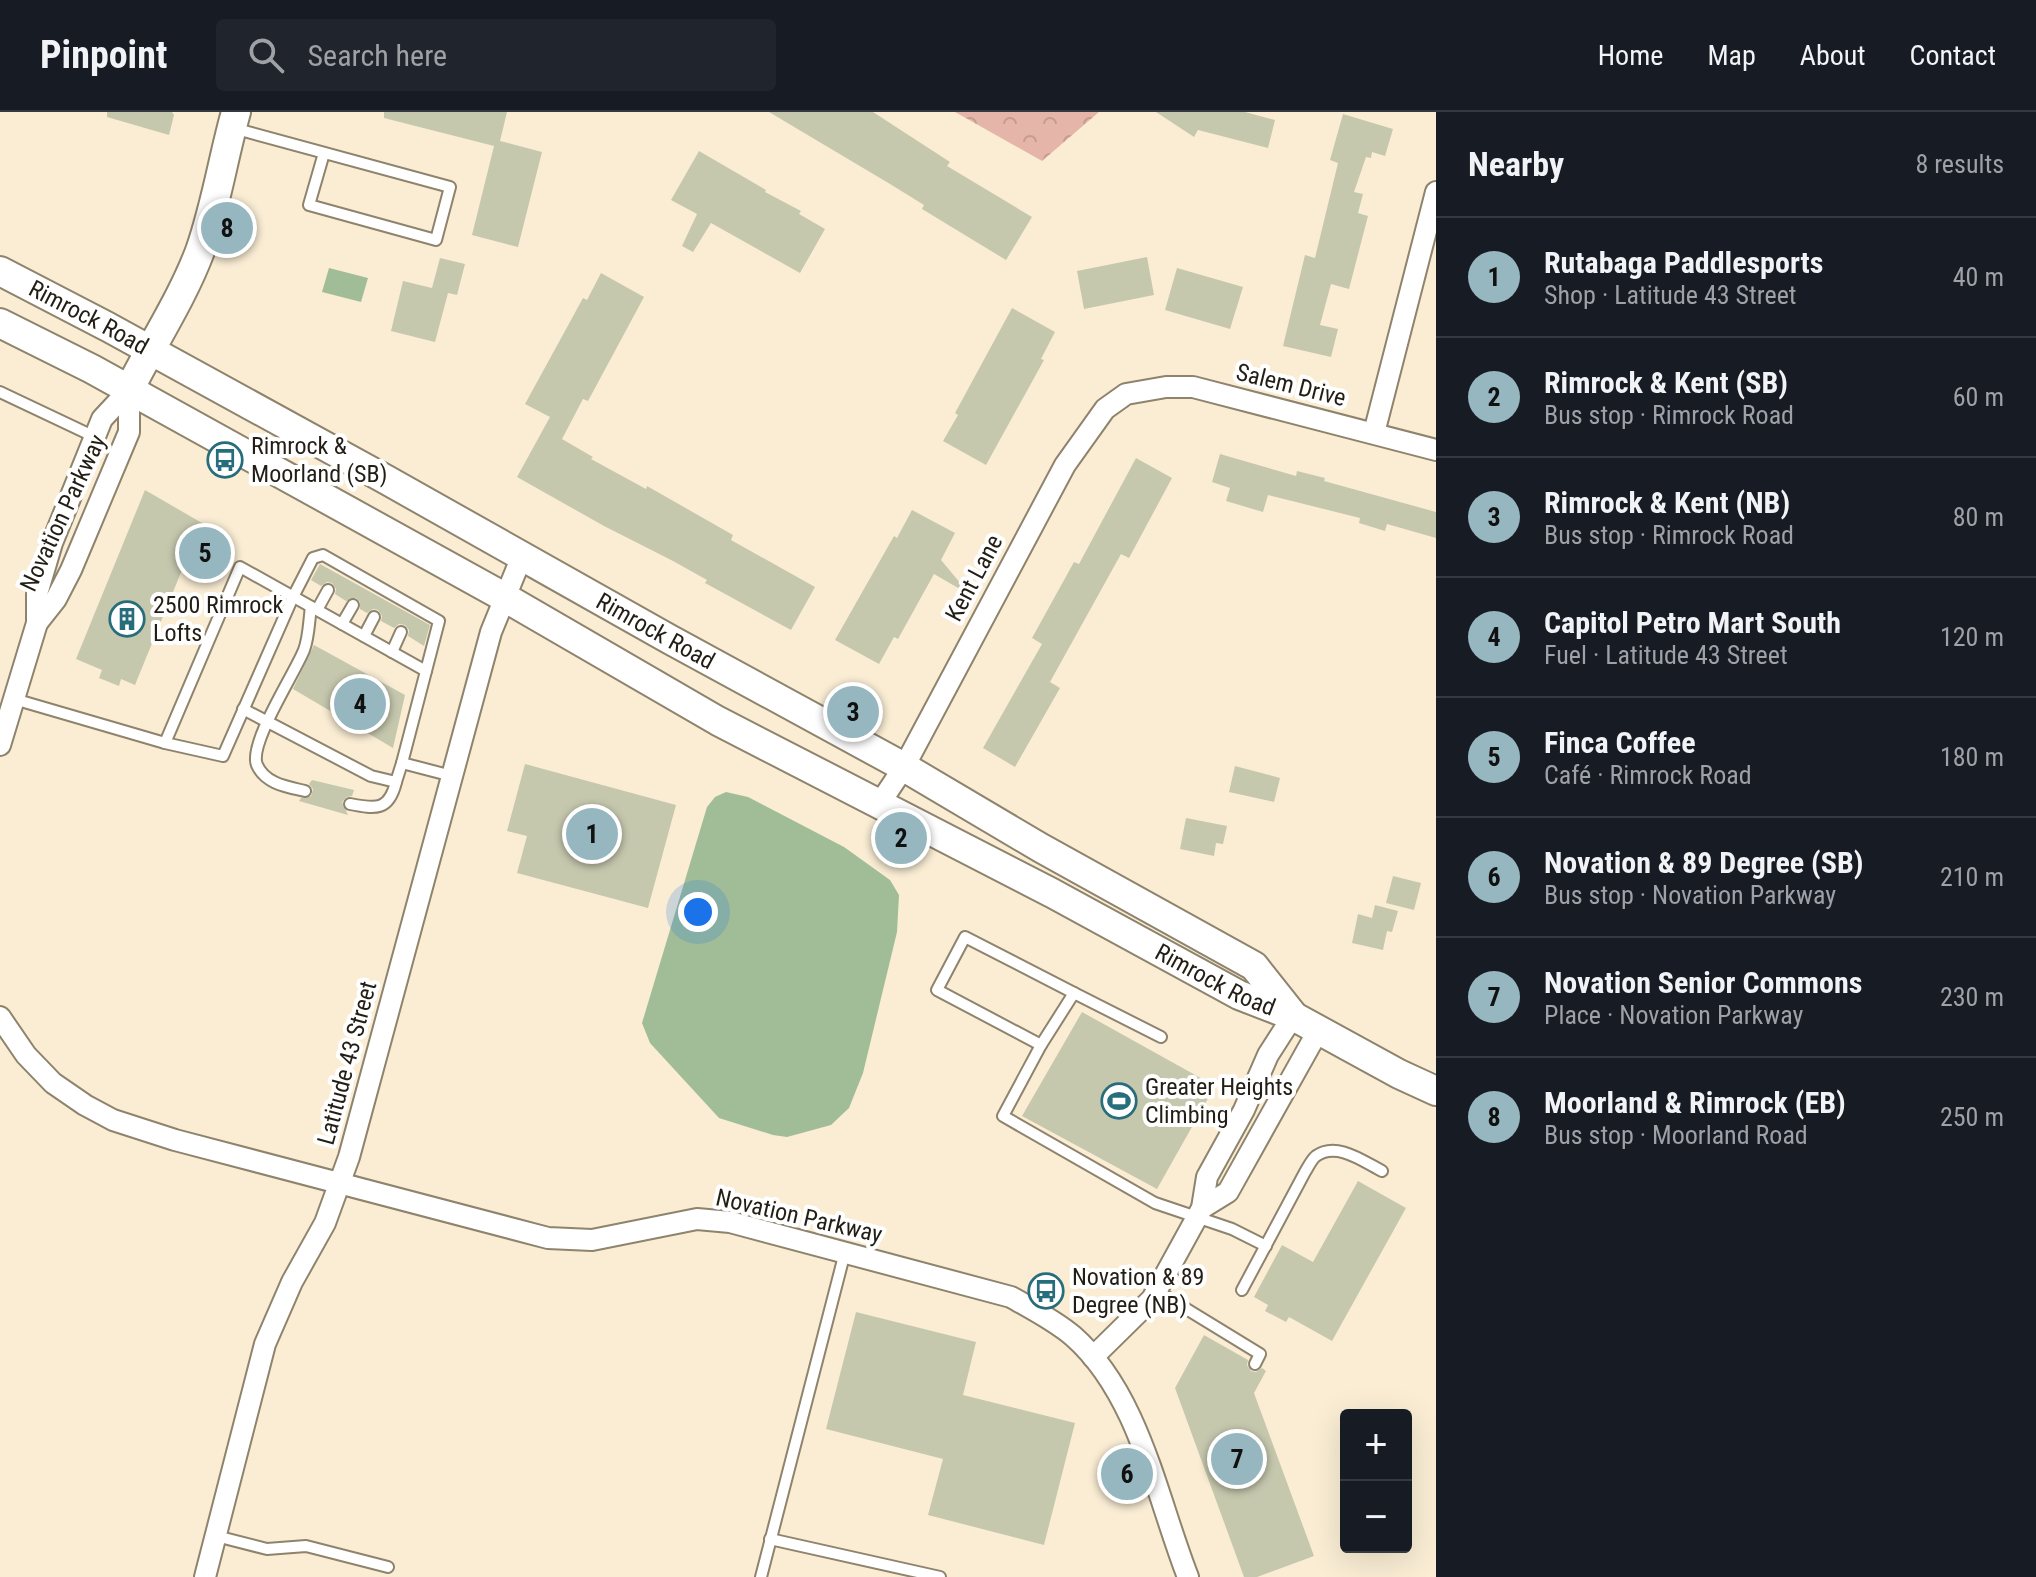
<!DOCTYPE html>
<meta charset="utf-8">
<style>
:root{--surface:#171b24;--page:#20242c;--text:#f1f3f6;--muted:#9ea1a6;--line:#363941;--accent:#96b7bf}
body{margin:0;font-family:"Roboto Condensed",sans-serif;background:var(--page);color:var(--text)}
.controls{position:absolute;right:24px;bottom:24px;display:grid;overflow:hidden;border-radius:8px;box-shadow:0 8px 32px #0002}
.controls button{width:72px;height:72px;display:grid;place-items:center;padding:0;border:0;border-bottom:2px solid var(--line);background:var(--surface);color:var(--text);font:40px sans-serif}
.you{position:absolute;left:698px;top:800px;width:28px;height:28px;margin:-20px;border:6px solid #fff;border-radius:50%;background:#1a73e8;box-shadow:0 0 0 12px #1a73e833}
.badge{display:grid;place-items:center;width:52px;height:52px;border-radius:50%;background:var(--accent);color:#111;font-size:26px;font-weight:700}
.pin{position:absolute;translate:-50% -50%;border:4px solid #fff;box-shadow:0 2px 8px #0006}
.list{margin:0;padding:0;list-style:none}
h2{display:flex;justify-content:space-between;align-items:center;height:104px;margin:0;padding:0 32px;font-size:34px}
h2 small{font-size:26px;font-weight:400;color:var(--muted)}
.list li{display:grid;grid-template-columns:52px 1fr auto;gap:24px;align-items:center;box-sizing:border-box;height:120px;padding:0 32px;border-top:2px solid var(--line)}
.list b{display:block;font-size:30px;white-space:nowrap}
.list p{margin:0;font-size:26px;white-space:nowrap;color:var(--muted)}
.list em{font-size:26px;font-style:normal;color:var(--muted)}
.icon{flex:none;width:44px;height:44px;fill:none;stroke:currentColor;stroke-width:2;stroke-linecap:round;stroke-linejoin:round}
.map{position:relative;flex:none;width:1436px;height:1465px;overflow:hidden}
header{display:flex;align-items:center;gap:48px;box-sizing:border-box;height:112px;padding:0 40px;background:var(--surface);border-bottom:2px solid var(--line)}
header strong{font-size:38px}
nav{display:flex;gap:44px;margin-inline-start:auto;font-size:28px}
.search{width:560px;height:72px;background:var(--page);display:flex;align-items:center;gap:20px;box-sizing:border-box;padding:0 28px;border-radius:8px;color:var(--muted);font-size:30px}
main{display:flex}
aside{flex:1;background:var(--surface)}
.map>svg:first-child{display:block}
.park{fill:url(#park-crowns)}
.water{fill:#a1bd97}
.building{fill:#c6c8ae}
.lines{fill:none;stroke-linecap:round;stroke-linejoin:round}
.lane-casing{stroke:#8e836c;stroke-width:14}
.street-casing{stroke:#8e836c;stroke-width:24}
.secondary-casing{stroke:#8e836c;stroke-width:32}
.lane{stroke:#fff;stroke-width:10}
.street{stroke:#fff;stroke-width:20}
.secondary{stroke:#fff;stroke-width:28}
.labels{text-anchor:middle;stroke-width:8;stroke-linejoin:round;paint-order:stroke}
.street-label{font-size:24px;fill:#231e15;stroke:#fff}
.poi-label{font-size:24px;fill:#231e15;stroke:#fff;text-anchor:start}
</style>
<header>
<strong>Pinpoint</strong>
<div class="search"><svg class="icon" aria-label="search" viewBox="0 0 24 24"><circle cx="10" cy="10" r="6"/><path d="M15 15l6 6"/></svg>Search here</div>
<nav><a>Home</a><a>Map</a><a>About</a><a>Contact</a></nav>
</header>
<main>
<div class="map">
<svg width="1436" height="1465" viewBox="0 0 1436 1465">
<defs>
<pattern id="park-crowns" width="20" height="18" patternUnits="userSpaceOnUse" patternTransform="scale(2)"><rect width="20" height="18" fill="#e6b5aa"/><path d="M2 6a3 3 0 1 1 6 0M12 15a3 3 0 1 1 6 0" fill="none" stroke="#c59b91"/></pattern>
</defs>
<rect width="100%" height="100%" fill="#faedd4"/>
<polygon class="park" points="955,0 1099,0 1042,49"/>
<g class="water">
<polygon points="329,156 368,166 361,190 322,180"/>
<polygon points="726,680 748,685 844,735 890,768 899,783 897,820 863,961 849,996 831,1013 787,1025 773,1023 719,1006 650,931 642,911 707,695 715,685"/>
</g>
<g class="building">
<polygon points="107,0 172,0 174,3 169,23 107,5"/>
<polygon points="384,0 507,0 500,29 542,40 518,135 472,123 494,34 384,6"/>
<polygon points="769,0 873,0 950,50 947,54 1032,105 1006,148 922,97 924,93 890,72"/>
<polygon points="1156,0 1245,0 1275,8 1268,36 1198,18 1194,25"/>
<polygon points="1343,2 1393,17 1385,44 1372,40 1371,46 1366,45 1354,80 1363,82 1358,101 1368,104 1349,177 1331,172 1320,213 1338,217 1331,245 1283,234 1305,143 1315,146 1338,51 1330,48"/>
<polygon points="699,39 766,78 765,80 801,99 799,102 825,117 800,161 711,111 693,140 682,134 697,102 671,88"/>
<polygon points="1147,145 1154,183 1084,197 1077,159"/>
<polygon points="440,146 465,152 457,183 448,181 435,230 391,219 403,169 432,176"/>
<polygon points="1177,156 1243,175 1230,217 1165,198"/>
<polygon points="601,161 644,185 588,289 583,287 562,327 593,345 591,347 646,377 647,374 733,423 731,428 815,475 791,518 705,471 707,468 673,449 604,414 517,365 550,305 525,292 583,186 587,188"/>
<polygon points="1012,196 1055,220 1041,247 1044,248 986,353 943,329 958,303 955,301"/>
<polygon points="1220,342 1296,364 1297,359 1325,366 1324,369 1436,400 1436,426 1387,412 1385,419 1359,411 1360,406 1268,383 1263,400 1226,389 1230,376 1212,370"/>
<polygon points="1136,346 1172,366 1129,446 1121,442 1050,570 1060,576 1015,655 983,636 1042,532 1032,526 1074,450 1079,452"/>
<polygon points="145,378 233,429 217,467 184,453 135,573 121,567 119,574 99,566 102,558 76,547"/>
<polygon points="912,398 955,421 941,448 966,478 965,480 934,462 898,527 894,525 879,552 835,528 894,424 897,426"/>
<polygon points="320,452 430,513 424,534 408,524 409,518 405,513 399,512 394,516 381,509 382,504 378,498 373,497 367,501 360,497 360,490 356,486 346,489 335,482 336,477 332,471 327,470 321,474 311,468"/>
<polygon points="314,533 405,583 393,636 293,577"/>
<polygon points="525,652 676,693 648,796 517,761 527,724 507,719"/>
<polygon points="1235,654 1280,666 1274,690 1229,680"/>
<polygon points="312,668 354,678 352,684 347,685 342,690 348,703 299,689 301,686 311,684 313,677 309,672"/>
<polygon points="1186,706 1227,714 1223,732 1216,731 1214,744 1180,737"/>
<polygon points="1393,764 1421,771 1414,798 1386,791"/>
<polygon points="1375,793 1398,799 1392,820 1387,819 1383,838 1352,831 1358,802 1372,806"/>
<polygon points="1082,900 1215,974 1157,1077 1022,1004"/>
<polygon points="1358,1069 1406,1096 1332,1229 1289,1205 1286,1210 1265,1199 1268,1193 1254,1185 1282,1133 1313,1150"/>
<polygon points="856,1200 976,1230 963,1283 1075,1311 1044,1433 928,1403 943,1347 826,1317"/>
<polygon points="1204,1223 1248,1248 1247,1253 1251,1259 1256,1260 1262,1256 1266,1259 1254,1281 1314,1444 1257,1465 1244,1465 1175,1276"/>
</g>
<g class="lines">
<defs>
<g id="lane">
<polyline points="233,16 450,75 436,128 309,93 324,41"/>
<polyline points="0,280 95,325"/>
<polyline points="317,498 328,478"/>
<polyline points="342,512 353,493"/>
<polyline points="364,524 374,505"/>
<polyline points="392,540 401,520"/>
<polyline points="14,587 165,631 240,455 426,559 402,651 452,664"/>
<polyline points="243,597 371,664 396,670 402,651"/>
<polyline points="165,631 223,644 293,485 313,446 323,443 439,509 426,559"/>
<path d="M 305,679 C 288,675 265,672 257,653 C 248,632 295,561 304,538 C 309,525 309,508 311,495"/>
<path d="M 350,692 C 376,697 389,699 396,670"/>
<polyline points="1161,925 1074,881 1041,933 1003,1004 1155,1091 1232,1117 1266,1134"/>
<polyline points="1041,933 937,878 965,825 1074,881"/>
<path d="M 1242,1178 L 1305,1060 C 1308,1055 1312,1047 1316,1044 C 1337,1029 1364,1050 1382,1059"/>
<polyline points="1157,1179 1260,1242 1255,1252"/>
<polyline points="216,1424 267,1437 306,1434 388,1455"/>
<polyline points="770,1427 940,1465"/>
<polyline points="761,1465 845,1140"/>
</g>
<g id="street">
<polyline points="1374,321 1436,80"/>
<polyline points="37,511 56,487 71,458 129,320 129,278"/>
<polyline points="0,633 37,511 37,482 52,431 102,307 129,278"/>
<polyline points="880,691 904,655 1065,353 1105,297 1126,282 1166,275 1193,275 1436,338"/>
<path d="M 0,905 L 26,943 L 53,971 L 85,993 L 113,1008 L 175,1028 L 548,1126 L 592,1128 L 697,1107 L 730,1110 L 1011,1185 C 1032,1197 1054,1208 1073,1224 C 1139,1282 1157,1386 1188,1465"/>
<polyline points="1202,1096 1228,1080 1318,919"/>
<polyline points="1093,1245 1152,1187 1202,1096 1207,1065 1244,998 1268,943 1293,904"/>
<polyline points="205,1465 265,1232 292,1170 325,1111 349,1045 491,520 522,444"/>
</g>
<g id="secondary">
<path id="s1" d="M 0,159 L 108,215 L 385,367 L 669,527 L 904,655 L 1041,736 L 1254,854 L 1292,902"/>
<path id="s2" d="M 0,211 L 92,257 L 504,485 L 718,609 L 1052,781 L 1239,883 L 1293,904 L 1399,962 L 1436,979"/>
<path d="M 129,278 C 152,232 182,187 200,139 C 216,94 223,46 236,0"/>
</g>
</defs>
<use href="#lane" class="lane-casing"/>
<use href="#street" class="street-casing"/>
<use href="#secondary" class="secondary-casing"/>
<use href="#lane" class="lane"/>
<use href="#street" class="street"/>
<use href="#secondary" class="secondary"/>
</g>
<defs>
<symbol id="bus-ring" viewBox="-11 -11 22 22"><circle r="9.5" fill="#fff" stroke="#276d7c" stroke-width="1.5"/><path d="M-5-6H5V4H4V6H2V4H-2V6H-4V4H-5ZM-3.5-4V0h7V-4ZM-3.5 1.2v1.5H-2V1.2ZM2 1.2v1.5H3.5V1.2Z" fill="#276d7c"/></symbol>
<symbol id="building-ring" viewBox="-11 -11 22 22"><circle r="9.5" fill="#fff" stroke="#276d7c" stroke-width="1.5"/><path d="M-4-6H4V6H1V3H-1V6H-4ZM-2.5-4.3h1.7v1.8h-1.7ZM.8-4.3h1.7v1.8H.8ZM-2.5-1h1.7V.8h-1.7ZM.8-1h1.7V.8H.8Z" fill="#276d7c"/></symbol>
<symbol id="stadium-ring" viewBox="-11 -11 22 22"><circle r="9.5" fill="#fff" stroke="#276d7c" stroke-width="1.5"/><path d="M0-5a6.5 5 0 1 0 0 10a6.5 5 0 1 0 0-10ZM-3.5-1.8h7v3.6h-7Z" fill="#276d7c"/></symbol>
</defs>
<g fill-rule="evenodd">
<use href="#bus-ring" x="205" y="328" width="40" height="40"/>
<use href="#building-ring" x="107" y="487" width="40" height="40"/>
<use href="#stadium-ring" x="1099" y="969" width="40" height="40"/>
<use href="#bus-ring" x="1026" y="1159" width="40" height="40"/>
</g>
<g class="labels">
<g class="street-label">
<text dy="8" stroke="none"><textPath href="#s1" startOffset="100">Rimrock Road</textPath></text>
<text transform="translate(1291 273) rotate(14)" y="8">Salem Drive</text>
<text transform="translate(63 401) rotate(-65)" y="8">Novation Parkway</text>
<text transform="translate(974 466) rotate(-62)" y="8">Kent Lane</text>
<text dy="8" stroke="none"><textPath href="#s1" startOffset="748">Rimrock Road</textPath></text>
<text dy="8" stroke="none"><textPath href="#s2" startOffset="1382">Rimrock Road</textPath></text>
<text transform="translate(347 951) rotate(-75)" y="8">Latitude 43 Street</text>
<text transform="translate(799 1104) rotate(13)" y="8">Novation Parkway</text>
</g>
<g class="poi-label">
<text x="251" y="342">Rimrock &amp;<tspan x="251" dy="28">Moorland (SB)</tspan></text>
<text x="153" y="501">2500 Rimrock<tspan x="153" dy="28">Lofts</tspan></text>
<text x="1145" y="983">Greater Heights<tspan x="1145" dy="28">Climbing</tspan></text>
<text x="1072" y="1173">Novation &amp; 89<tspan x="1072" dy="28">Degree (NB)</tspan></text>
</g>
</g>
</svg>
<div class="controls">
<button>+</button>
<button>−</button>
</div>
<div class="you"></div>
<div class="pin badge" style="left:592px;top:722px">1</div>
<div class="pin badge" style="left:901px;top:726px">2</div>
<div class="pin badge" style="left:853px;top:600px">3</div>
<div class="pin badge" style="left:360px;top:592px">4</div>
<div class="pin badge" style="left:205px;top:441px">5</div>
<div class="pin badge" style="left:1127px;top:1362px">6</div>
<div class="pin badge" style="left:1237px;top:1347px">7</div>
<div class="pin badge" style="left:227px;top:116px">8</div>
</div>
<aside>
<h2>Nearby<small>8 results</small></h2>
<ul class="list">
<li><span class="badge">1</span><div><b>Rutabaga Paddlesports</b><p>Shop · Latitude 43 Street</p></div><em>40 m</em></li>
<li><span class="badge">2</span><div><b>Rimrock &amp; Kent (SB)</b><p>Bus stop · Rimrock Road</p></div><em>60 m</em></li>
<li><span class="badge">3</span><div><b>Rimrock &amp; Kent (NB)</b><p>Bus stop · Rimrock Road</p></div><em>80 m</em></li>
<li><span class="badge">4</span><div><b>Capitol Petro Mart South</b><p>Fuel · Latitude 43 Street</p></div><em>120 m</em></li>
<li><span class="badge">5</span><div><b>Finca Coffee</b><p>Café · Rimrock Road</p></div><em>180 m</em></li>
<li><span class="badge">6</span><div><b>Novation &amp; 89 Degree (SB)</b><p>Bus stop · Novation Parkway</p></div><em>210 m</em></li>
<li><span class="badge">7</span><div><b>Novation Senior Commons</b><p>Place · Novation Parkway</p></div><em>230 m</em></li>
<li><span class="badge">8</span><div><b>Moorland &amp; Rimrock (EB)</b><p>Bus stop · Moorland Road</p></div><em>250 m</em></li>
</ul>
</aside>
</main>
